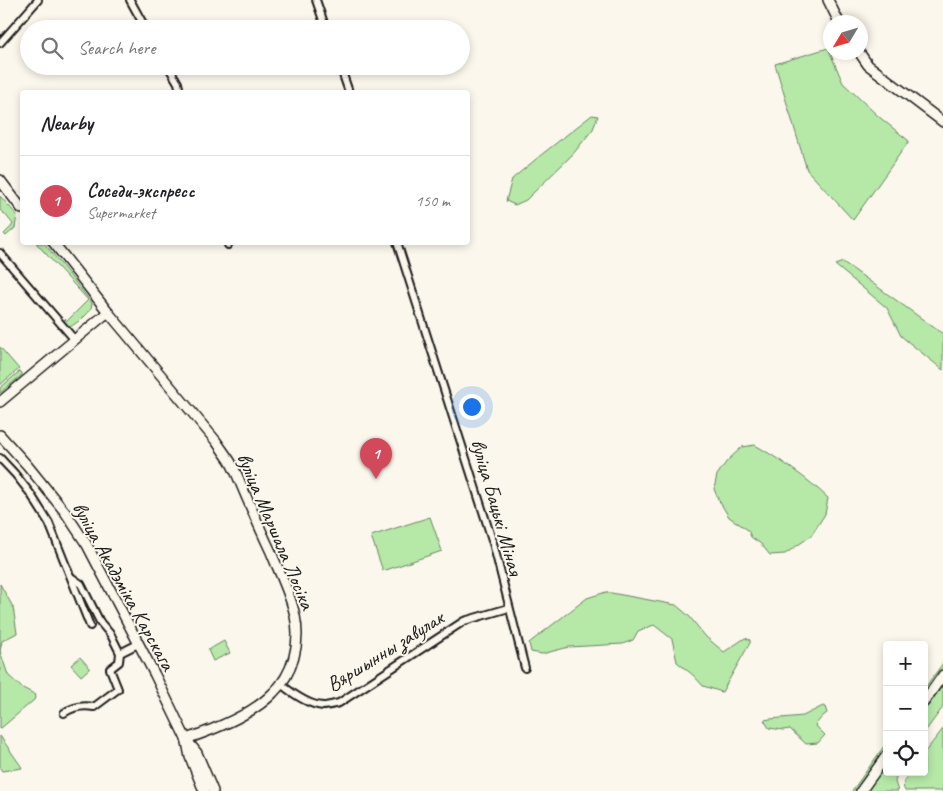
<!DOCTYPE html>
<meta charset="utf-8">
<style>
:root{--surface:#fff;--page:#f2f2f2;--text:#202124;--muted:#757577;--line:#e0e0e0;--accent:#d1495b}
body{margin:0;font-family:Caveat,sans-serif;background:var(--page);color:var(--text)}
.controls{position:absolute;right:15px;bottom:15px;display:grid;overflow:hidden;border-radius:5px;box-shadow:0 2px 8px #0003}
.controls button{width:45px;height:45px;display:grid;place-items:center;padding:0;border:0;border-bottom:1px solid var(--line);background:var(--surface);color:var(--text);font:25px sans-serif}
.compass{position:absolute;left:823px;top:15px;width:45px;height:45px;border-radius:50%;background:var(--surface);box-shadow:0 2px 8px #0003;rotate:232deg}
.you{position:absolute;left:471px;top:406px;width:18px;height:18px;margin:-12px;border:4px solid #fff;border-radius:50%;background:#1a73e8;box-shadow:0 0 0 8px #1a73e833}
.badge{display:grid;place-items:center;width:32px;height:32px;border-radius:50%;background:var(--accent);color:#fff;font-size:16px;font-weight:700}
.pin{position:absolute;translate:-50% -41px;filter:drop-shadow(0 1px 2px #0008)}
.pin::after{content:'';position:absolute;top:26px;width:18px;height:15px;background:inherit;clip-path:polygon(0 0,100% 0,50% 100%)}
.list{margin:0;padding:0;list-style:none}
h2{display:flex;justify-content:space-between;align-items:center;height:65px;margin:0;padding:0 20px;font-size:21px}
h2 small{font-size:16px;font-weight:400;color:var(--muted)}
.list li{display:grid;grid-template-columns:32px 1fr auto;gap:15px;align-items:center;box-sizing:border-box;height:90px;padding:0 20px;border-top:1px solid var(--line)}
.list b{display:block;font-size:19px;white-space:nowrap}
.list p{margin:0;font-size:16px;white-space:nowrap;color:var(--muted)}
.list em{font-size:16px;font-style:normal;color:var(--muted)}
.icon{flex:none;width:28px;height:28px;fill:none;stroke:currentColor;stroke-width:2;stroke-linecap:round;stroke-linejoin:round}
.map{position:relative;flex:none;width:943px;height:791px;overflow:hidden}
.search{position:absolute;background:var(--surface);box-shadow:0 2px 8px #0003;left:20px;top:20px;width:450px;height:55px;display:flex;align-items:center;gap:12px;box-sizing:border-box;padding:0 18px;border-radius:28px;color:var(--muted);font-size:19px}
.panel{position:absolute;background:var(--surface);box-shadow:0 2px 8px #0003;left:20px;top:90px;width:450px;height:155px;border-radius:5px}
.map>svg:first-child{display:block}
.green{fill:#b6e8a8;stroke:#698262}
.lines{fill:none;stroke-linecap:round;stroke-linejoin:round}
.minor-casing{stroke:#1c1c1c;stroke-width:10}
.secondary-casing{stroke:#1c1c1c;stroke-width:12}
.minor{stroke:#fbf7ec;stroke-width:6}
.secondary{stroke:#fbf7ec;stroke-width:9}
.labels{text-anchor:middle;stroke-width:4;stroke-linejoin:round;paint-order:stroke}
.street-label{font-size:21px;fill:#1c1c1c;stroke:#fbf7ec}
</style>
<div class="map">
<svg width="943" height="791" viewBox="0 0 943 791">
<rect width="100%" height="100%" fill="#fbf7ec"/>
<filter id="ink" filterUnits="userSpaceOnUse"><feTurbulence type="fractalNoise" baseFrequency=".02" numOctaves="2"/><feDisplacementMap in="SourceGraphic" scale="10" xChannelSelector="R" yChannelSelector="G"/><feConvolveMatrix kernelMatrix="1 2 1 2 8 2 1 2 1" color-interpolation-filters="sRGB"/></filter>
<g filter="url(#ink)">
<g class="green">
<polygon points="828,48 843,83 878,116 909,141 853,220 807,170 775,64"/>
<polygon points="592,115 598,116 593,129 573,154 526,200 515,205 506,201 512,179 541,155"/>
<polygon points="0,196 17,215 15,228 6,236 4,234 12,226 12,225 13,224 4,213 3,213 0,210"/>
<path d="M 36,243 L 44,243 L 92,303 C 92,314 77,322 69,328 L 63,321 L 65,319 L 67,321 L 88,300 Z"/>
<polygon points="843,262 943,334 943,370 901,336 887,308 835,265"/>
<polygon points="0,347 19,369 0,385"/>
<polygon points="20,371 22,373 22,375 0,393 0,388"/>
<path d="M 755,445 C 781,460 807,478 828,498 L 825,514 L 811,536 L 785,554 L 770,555 L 761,544 L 751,537 L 748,530 L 729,517 L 718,499 L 714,489 L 717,475 L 727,461 L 742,447 Z"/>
<polygon points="430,517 442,551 383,571 371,536"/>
<polygon points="0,584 13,607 17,633 2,641 0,651 8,675 21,687 36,695 34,700 0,729"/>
<polygon points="606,592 676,605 689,616 706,637 724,652 745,638 750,640 750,643 722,692 703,686 694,676 677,662 672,639 654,625 638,631 633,640 623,644 569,647 542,654 531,652 529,643 587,598"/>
<polygon points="224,641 230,653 213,661 208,650"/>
<polygon points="80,657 90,668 81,676 71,665"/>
<polygon points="943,663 943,669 924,695 924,689"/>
<polygon points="943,682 943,707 924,733 924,709"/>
<polygon points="823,706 825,707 827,713 823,716 815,725 825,735 818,743 806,744 790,729 783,730 769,728 764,720 770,719 803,716"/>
<path d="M 943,729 L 943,791 L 905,791 C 901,783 905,779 910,772 L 924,772 L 924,753 Z"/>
<polygon points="0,736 21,766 22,768 2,771 0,768"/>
<polygon points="887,742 887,748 856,791 852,791"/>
<polygon points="887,762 887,772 897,772 895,782 898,791 868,791 869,787"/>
</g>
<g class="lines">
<defs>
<g id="minor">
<polyline points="130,0 146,29"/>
<polyline points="316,0 326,29"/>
<polyline points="0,43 38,0"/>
<polyline points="168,66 178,83 180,92"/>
<polyline points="340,66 349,92"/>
<polyline points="227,242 228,245"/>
<polyline points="397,242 493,543 525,668"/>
<polyline points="0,253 74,339"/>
<polyline points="0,458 15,474 30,493 49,523 90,626"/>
<polyline points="120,653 138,644"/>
<path d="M 281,684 C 293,694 308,705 323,706 C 328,706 334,704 339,703 L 464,621 L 509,608"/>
<path d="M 64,713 C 74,706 83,705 94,707 L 118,689 L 110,669 L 119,662 L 120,653 L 111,635 L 100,622 L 81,584 L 71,577"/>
</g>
<g id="secondary">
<polyline points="828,0 839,22"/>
<polyline points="859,52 868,65 943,122"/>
<polyline points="0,180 22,209"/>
<path d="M 53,242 L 108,312 L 216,441 L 230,461 L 237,475 C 248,501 259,527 271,552 C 279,572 291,595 295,616 C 301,644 293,674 273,693 C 253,714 213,730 186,739"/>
<polyline points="0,402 108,312"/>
<polyline points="0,435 27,465 65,512 87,545 155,675 186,739 197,753 213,791"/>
<polyline points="924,702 943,675"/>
<polyline points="187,742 190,757 204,791"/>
<polyline points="861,791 887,755"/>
</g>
</defs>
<use href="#minor" class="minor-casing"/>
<use href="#secondary" class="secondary-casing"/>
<use href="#minor" class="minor"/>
<use href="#secondary" class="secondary"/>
</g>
</g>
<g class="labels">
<g class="street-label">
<text transform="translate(497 507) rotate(74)" y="7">вуліца Бацькі Міная</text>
<text transform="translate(276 531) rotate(67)" y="7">вуліца Маршала Лосіка</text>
<text transform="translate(124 586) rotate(61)" y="7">вуліца Акадэміка Карскага</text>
<text transform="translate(385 651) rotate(-32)" y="7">Вяршынны завулак</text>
</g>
</g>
</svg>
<div class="controls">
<button>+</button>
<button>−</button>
<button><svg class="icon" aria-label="locate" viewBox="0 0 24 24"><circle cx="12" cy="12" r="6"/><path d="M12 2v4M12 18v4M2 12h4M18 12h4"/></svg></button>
</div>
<svg class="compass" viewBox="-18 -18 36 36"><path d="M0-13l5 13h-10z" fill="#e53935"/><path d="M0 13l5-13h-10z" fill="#757577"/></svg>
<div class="you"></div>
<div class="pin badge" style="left:376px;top:479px">1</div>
<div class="search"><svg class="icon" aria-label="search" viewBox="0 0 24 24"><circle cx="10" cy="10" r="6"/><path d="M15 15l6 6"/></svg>Search here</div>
<section class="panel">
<h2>Nearby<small></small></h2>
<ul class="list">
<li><span class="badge">1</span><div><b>Соседи-экспресс</b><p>Supermarket</p></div><em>150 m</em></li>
</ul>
</section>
</div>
